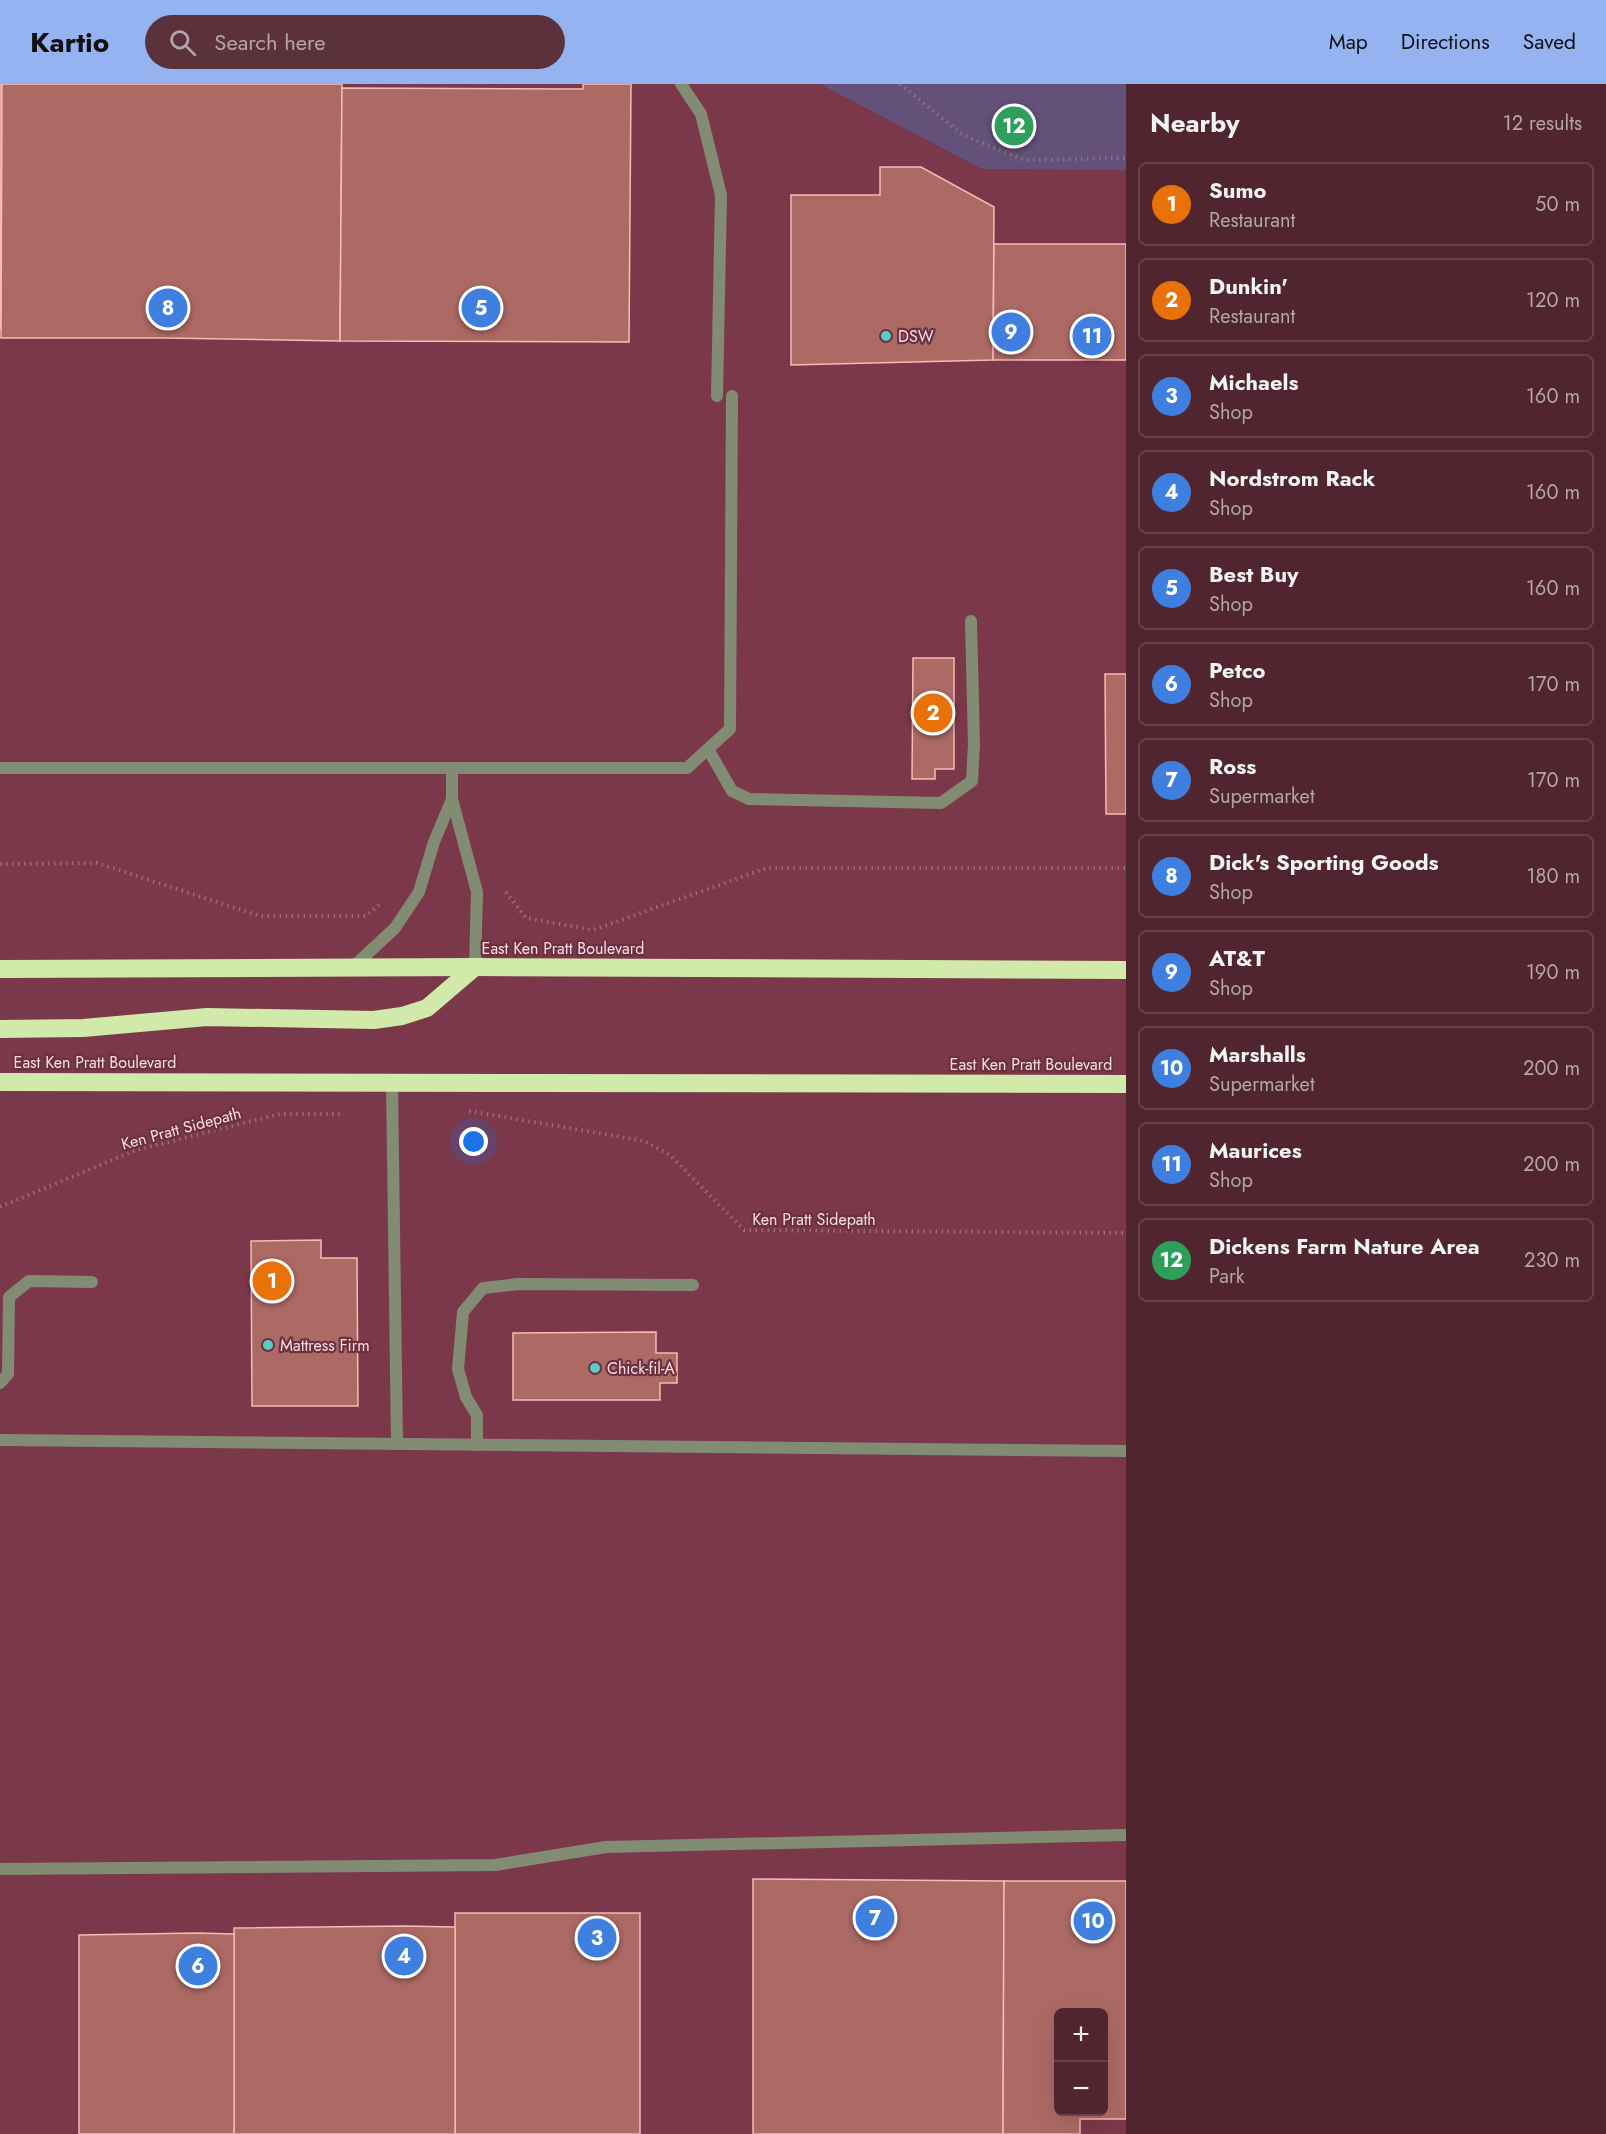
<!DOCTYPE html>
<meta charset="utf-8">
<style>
:root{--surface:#512530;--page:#5b313c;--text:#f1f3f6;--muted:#b4a5ab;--line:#67424c;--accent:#95b2f1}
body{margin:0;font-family:Jost,sans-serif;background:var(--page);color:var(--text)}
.controls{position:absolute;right:18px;bottom:18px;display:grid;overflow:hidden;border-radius:9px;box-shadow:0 6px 24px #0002}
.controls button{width:54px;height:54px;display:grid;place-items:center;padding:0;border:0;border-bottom:2px solid var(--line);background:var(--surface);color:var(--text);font:30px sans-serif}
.you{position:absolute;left:474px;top:1058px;width:21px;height:21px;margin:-15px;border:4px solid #fff;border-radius:50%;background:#1a73e8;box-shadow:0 0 0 9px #1a73e833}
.badge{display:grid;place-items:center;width:39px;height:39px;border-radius:50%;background:var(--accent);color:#fff;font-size:20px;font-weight:700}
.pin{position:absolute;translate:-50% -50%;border:3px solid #fff;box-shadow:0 2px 6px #0006}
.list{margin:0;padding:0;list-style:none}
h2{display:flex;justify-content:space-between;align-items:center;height:78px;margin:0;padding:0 24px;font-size:26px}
h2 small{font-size:20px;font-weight:400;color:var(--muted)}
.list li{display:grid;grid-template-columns:39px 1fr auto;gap:18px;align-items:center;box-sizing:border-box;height:84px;margin:0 12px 12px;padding:0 12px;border:2px solid var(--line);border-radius:9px}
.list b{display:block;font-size:22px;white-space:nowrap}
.list p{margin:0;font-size:20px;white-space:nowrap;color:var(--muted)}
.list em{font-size:20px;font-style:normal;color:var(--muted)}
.icon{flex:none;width:33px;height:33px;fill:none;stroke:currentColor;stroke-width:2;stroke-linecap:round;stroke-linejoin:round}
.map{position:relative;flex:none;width:1126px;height:2050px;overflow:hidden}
header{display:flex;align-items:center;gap:36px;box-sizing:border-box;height:84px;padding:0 30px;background:var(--accent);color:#111}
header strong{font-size:28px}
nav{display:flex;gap:33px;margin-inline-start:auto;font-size:21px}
.search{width:420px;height:54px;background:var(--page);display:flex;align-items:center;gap:15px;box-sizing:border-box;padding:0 21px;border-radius:33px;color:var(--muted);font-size:22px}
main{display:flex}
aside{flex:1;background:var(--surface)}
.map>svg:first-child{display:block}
.built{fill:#7b384a;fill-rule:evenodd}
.park{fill:#64517a}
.building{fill:#ad6a65;stroke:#f6bbb5;stroke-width:1.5;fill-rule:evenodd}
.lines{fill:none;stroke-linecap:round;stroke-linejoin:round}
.path{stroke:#9c6b77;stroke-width:4;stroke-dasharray:1.5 4.5;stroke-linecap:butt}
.lane{stroke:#828c72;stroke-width:12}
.highway{stroke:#d1eaa9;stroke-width:18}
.poi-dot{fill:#57cec1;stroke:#6c3140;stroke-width:2}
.labels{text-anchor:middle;stroke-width:4.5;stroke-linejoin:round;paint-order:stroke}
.poi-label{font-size:16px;fill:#fadce2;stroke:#6c3140;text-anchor:start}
.street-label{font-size:16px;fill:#fadce2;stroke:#6c3140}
</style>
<header>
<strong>Kartio</strong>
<div class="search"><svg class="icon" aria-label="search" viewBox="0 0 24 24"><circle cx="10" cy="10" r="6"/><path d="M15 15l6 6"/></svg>Search here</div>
<nav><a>Map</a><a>Directions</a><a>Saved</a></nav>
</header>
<main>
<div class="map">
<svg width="1126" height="2050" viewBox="0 0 1126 2050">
<rect width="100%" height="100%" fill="#6c3140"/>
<path class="built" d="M 0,0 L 820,0 L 982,85 L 1126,86 L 1126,2050 L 0,2050 ZM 1058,1928 L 1104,1928 L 1104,2028 L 1058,2028 Z"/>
<polygon class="park" points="820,0 1126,0 1126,86 982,85"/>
<g class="building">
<polygon points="0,0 2,0 1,245 0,245"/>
<polygon points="2,0 342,0 340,257 167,254 1,254"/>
<polygon points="583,0 631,0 629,258 340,257 342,4 583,5"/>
<polygon points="880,83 921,83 994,123 993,276 791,281 791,111 880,111"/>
<polygon points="994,160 1126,160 1126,276 993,276"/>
<polygon points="913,574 954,574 954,685 935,685 935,695 912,695"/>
<polygon points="1105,590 1126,590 1126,730 1106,730"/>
<polygon points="321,1156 321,1174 357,1174 358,1322 252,1322 251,1157"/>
<polygon points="656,1248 656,1269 677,1269 677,1299 660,1299 660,1316 513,1316 513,1249"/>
<polygon points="753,1795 1004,1797 1003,2050 753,2050"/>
<path d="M 1004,1797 L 1126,1797 L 1126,2035 L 1080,2035 L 1080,2050 L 1003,2050 ZM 1058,1928 L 1104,1928 L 1104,2028 L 1058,2028 Z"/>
<rect x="455" y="1829" width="185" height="221"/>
<polygon points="404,1842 455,1843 455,2050 234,2050 234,1844"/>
<polygon points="197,1849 234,1850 234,2050 79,2050 79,1851"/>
</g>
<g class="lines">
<g class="path">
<polyline points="900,0 963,51 1024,76 1126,74"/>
<polyline points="0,780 97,779 260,832 366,832 381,819"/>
<polyline points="506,808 526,834 593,846 767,784 1126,784"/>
<polyline points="469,1027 644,1057 670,1071 744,1146 1126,1149"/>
<polyline points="0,1123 136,1066 280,1030 341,1030"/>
</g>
<g class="lane">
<polyline points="681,0 701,30 721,111 717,312"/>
<polyline points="708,665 732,707 749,715 941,719 972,697 974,660 971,537"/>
<polyline points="0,684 452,684"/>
<polyline points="475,883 477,808 452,715 452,684 687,684 730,645 732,312"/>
<polyline points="352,884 395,844 419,808 434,758 452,715"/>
<polyline points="392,999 397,1360"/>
<polyline points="0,1299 8,1290 9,1213 29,1197 92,1198"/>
<polyline points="0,1356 1126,1367"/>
<polyline points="477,1361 477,1331 466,1313 458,1285 463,1228 483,1204 518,1200 693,1201"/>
<polyline points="0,1785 495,1781 606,1763 1126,1751"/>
</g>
<g class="highway">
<polyline points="0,885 475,883 1126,886"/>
<polyline points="0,945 83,944 207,933 374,936 402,932 427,924 475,883"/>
<polyline points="0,998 1126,1000"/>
</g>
</g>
<g class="poi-dot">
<circle cx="886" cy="252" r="6"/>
<circle cx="268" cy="1261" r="6"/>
<circle cx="595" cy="1284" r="6"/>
</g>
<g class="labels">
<g class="poi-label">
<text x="898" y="258">DSW</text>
<text x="280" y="1267">Mattress Firm</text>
<text x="607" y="1290">Chick-fil-A</text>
</g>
<g class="street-label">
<text x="563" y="870">East Ken Pratt Boulevard</text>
<text x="95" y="984">East Ken Pratt Boulevard</text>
<text x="1031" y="986">East Ken Pratt Boulevard</text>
<text transform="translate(181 1044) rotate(-15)" y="6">Ken Pratt Sidepath</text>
<text x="814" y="1141">Ken Pratt Sidepath</text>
</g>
</g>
</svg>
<div class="controls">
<button>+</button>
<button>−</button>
</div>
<div class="you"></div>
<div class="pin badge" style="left:272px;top:1197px;background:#e8710a">1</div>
<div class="pin badge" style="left:933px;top:629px;background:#e8710a">2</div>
<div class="pin badge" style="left:597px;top:1854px;background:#3f7fe0">3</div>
<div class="pin badge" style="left:404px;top:1872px;background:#3f7fe0">4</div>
<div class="pin badge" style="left:481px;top:224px;background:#3f7fe0">5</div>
<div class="pin badge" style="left:198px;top:1882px;background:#3f7fe0">6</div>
<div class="pin badge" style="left:875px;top:1834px;background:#3f7fe0">7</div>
<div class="pin badge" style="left:168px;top:224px;background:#3f7fe0">8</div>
<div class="pin badge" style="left:1011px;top:248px;background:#3f7fe0">9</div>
<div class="pin badge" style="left:1093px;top:1837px;background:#3f7fe0">10</div>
<div class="pin badge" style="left:1092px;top:252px;background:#3f7fe0">11</div>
<div class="pin badge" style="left:1014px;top:42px;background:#2e9e5b">12</div>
</div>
<aside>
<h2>Nearby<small>12 results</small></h2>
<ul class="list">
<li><span class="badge" style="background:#e8710a">1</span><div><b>Sumo</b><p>Restaurant</p></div><em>50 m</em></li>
<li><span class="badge" style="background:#e8710a">2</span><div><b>Dunkin'</b><p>Restaurant</p></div><em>120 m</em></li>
<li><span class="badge" style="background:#3f7fe0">3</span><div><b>Michaels</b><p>Shop</p></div><em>160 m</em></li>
<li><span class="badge" style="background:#3f7fe0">4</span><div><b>Nordstrom Rack</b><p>Shop</p></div><em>160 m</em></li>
<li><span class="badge" style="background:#3f7fe0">5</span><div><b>Best Buy</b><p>Shop</p></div><em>160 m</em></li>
<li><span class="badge" style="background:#3f7fe0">6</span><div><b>Petco</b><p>Shop</p></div><em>170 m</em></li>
<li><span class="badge" style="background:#3f7fe0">7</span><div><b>Ross</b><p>Supermarket</p></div><em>170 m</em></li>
<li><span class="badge" style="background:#3f7fe0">8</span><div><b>Dick's Sporting Goods</b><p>Shop</p></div><em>180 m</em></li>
<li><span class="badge" style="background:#3f7fe0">9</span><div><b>AT&amp;T</b><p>Shop</p></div><em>190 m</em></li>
<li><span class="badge" style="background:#3f7fe0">10</span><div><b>Marshalls</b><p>Supermarket</p></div><em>200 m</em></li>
<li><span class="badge" style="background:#3f7fe0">11</span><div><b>Maurices</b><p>Shop</p></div><em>200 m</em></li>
<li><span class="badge" style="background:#2e9e5b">12</span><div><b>Dickens Farm Nature Area</b><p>Park</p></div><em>230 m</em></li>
</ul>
</aside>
</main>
